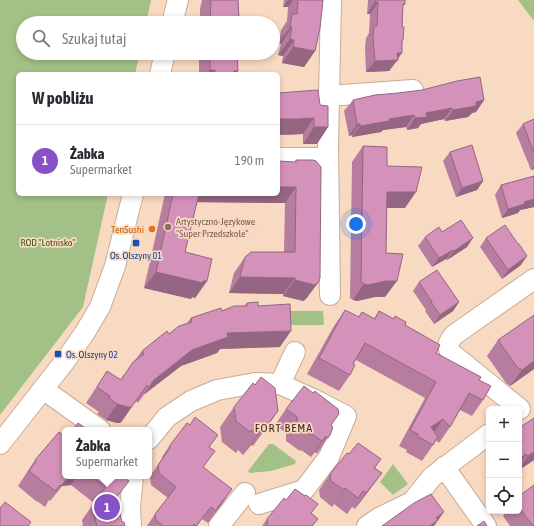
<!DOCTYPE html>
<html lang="pl">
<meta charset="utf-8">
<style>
:root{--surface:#fff;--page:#f2f2f3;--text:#2b2b33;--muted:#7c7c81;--line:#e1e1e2;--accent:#8851c8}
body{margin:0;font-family:"Asap Condensed",sans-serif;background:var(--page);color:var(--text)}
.controls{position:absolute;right:12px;bottom:12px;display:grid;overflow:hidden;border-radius:6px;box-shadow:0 2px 6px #0003}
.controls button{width:36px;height:36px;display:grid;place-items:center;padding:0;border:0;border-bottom:1px solid var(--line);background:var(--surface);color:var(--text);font:20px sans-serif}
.you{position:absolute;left:356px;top:224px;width:14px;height:14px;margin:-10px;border:3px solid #fff;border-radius:50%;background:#1a73e8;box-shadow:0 0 0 6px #1a73e833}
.badge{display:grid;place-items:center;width:26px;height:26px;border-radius:50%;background:var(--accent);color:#fff;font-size:13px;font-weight:700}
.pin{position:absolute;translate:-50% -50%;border:2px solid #fff;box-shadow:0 1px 4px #0006}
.popup{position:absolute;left:62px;top:427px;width:90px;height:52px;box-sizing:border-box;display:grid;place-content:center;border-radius:6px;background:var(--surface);filter:drop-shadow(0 1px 3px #0005);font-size:13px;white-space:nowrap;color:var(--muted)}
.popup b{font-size:15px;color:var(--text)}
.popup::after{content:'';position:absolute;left:50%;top:100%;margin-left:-8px;border:8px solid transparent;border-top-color:var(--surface)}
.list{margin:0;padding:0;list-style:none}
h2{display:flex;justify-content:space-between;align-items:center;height:52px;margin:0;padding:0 16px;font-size:17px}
h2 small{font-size:13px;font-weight:400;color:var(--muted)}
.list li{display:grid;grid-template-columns:26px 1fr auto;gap:12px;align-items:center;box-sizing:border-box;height:72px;padding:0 16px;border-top:1px solid var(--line)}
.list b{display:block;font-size:15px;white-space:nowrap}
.list p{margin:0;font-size:13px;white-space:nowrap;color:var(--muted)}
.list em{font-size:13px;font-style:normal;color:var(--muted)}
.icon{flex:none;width:22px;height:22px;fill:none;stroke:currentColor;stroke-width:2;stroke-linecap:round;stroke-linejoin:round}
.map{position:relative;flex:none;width:534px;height:526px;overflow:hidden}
.search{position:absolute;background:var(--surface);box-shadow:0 2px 6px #0003;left:16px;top:16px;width:264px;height:44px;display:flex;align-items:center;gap:10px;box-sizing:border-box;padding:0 14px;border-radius:22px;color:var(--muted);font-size:15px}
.panel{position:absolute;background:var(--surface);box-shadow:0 2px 6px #0003;left:16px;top:72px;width:264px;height:124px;border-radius:6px}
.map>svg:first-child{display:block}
.green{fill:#a3c186}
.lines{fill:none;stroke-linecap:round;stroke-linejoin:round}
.minor-casing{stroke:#c9ac96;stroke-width:22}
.minor{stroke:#fff;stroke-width:20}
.wall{fill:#b67d9f}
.shaded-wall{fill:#946682}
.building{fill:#d491b9;stroke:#946682}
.education-dot{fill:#8d6e63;stroke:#f8d9c2;stroke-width:1.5}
.food-dot{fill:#e8710a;stroke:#f8d9c2;stroke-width:1.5}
.transit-dot{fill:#1a4fb4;stroke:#f8d9c2;stroke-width:1.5}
.labels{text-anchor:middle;stroke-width:3.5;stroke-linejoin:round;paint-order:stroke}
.education-label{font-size:10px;fill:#785e54;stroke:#f8d9c2;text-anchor:start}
.food-label{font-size:10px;fill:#c56008;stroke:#f8d9c2;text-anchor:end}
.park-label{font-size:10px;fill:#3c5915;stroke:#f8d9c2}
.transit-label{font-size:10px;fill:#164399;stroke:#f8d9c2}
.quarter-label{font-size:12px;letter-spacing:1px;fill:#412a17;stroke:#f8d9c2}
</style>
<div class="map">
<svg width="534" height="526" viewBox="0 0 534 526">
<rect width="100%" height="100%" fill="#f8d9c2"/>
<g class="green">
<polygon points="0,0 151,0 146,23 23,23 23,53 140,53 135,74 18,74 18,194 108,194 83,307 0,415"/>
<polygon points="518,0 534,0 534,21"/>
<polygon points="291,311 323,311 324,325 291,325"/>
<polygon points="269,444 273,444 296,461 295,464 271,471 250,473 248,471"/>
<polygon points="393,464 408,484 393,495 380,482"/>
</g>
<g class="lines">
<defs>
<g id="minor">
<polyline points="172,23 178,0"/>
<polyline points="160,74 165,53"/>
<polyline points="328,96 413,90"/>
<polyline points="278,158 328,158"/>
<polyline points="330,295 328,145 331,0"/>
<polyline points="280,384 295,352"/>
<polyline points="43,389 100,430"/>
<path d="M 520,409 L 451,353 C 446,345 449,342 454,335 L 534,279"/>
<polyline points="149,439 167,417 191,401 217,390 255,383 280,384 313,399 346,416 329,457 304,490 259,504"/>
<polyline points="0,444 65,361 84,334 100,307 115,266 133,194"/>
<polyline points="444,467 486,526"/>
<polyline points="131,526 130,507 133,476"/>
<polyline points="219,526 245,493"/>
<polyline points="367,526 379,518 412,502 432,477 489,434"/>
</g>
</defs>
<use href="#minor" class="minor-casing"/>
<use href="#minor" class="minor"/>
</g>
<g class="wall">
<polygon points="202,0 238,0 239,18 236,23 200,23 200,9"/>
<polygon points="284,0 323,0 315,51 304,67 282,63 283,56 278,55 281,44 279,43 281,30 287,21 288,7 283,7"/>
<polygon points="368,0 405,0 405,4 403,6 402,27 403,40 402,42 398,60 389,71 366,72 365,48 366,38 369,33 370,14 367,14"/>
<polygon points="199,53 237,53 236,74 199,74"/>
<polygon points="353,100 484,100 476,112 472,113 468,117 445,121 444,119 421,124 418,128 407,130 406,127 383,130 381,132 352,137 352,135 349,136 344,111"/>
<polygon points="320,105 328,127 317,144 303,144 303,134 285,135"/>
<polygon points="534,119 534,169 531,170 516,133 523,124"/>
<polygon points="363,146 387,166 405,208 387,208 385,297 375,297 357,301 353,300 350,298 352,162"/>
<polygon points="450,152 483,181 477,190 456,197 443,161"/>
<polygon points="296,160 306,299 303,301 300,300 283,296 283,294 229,293 234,273 245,257 284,252 285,203 197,202 185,252 207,281 195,298 192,297 191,299 144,288 165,194 278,194"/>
<polygon points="534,176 534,207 520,210 518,213 502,218 495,195 501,185"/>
<polygon points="442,232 467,247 447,260 446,259 432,267 418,246 425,237"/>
<polygon points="486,238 521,265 502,279 480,247"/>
<polygon points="419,282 459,302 453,311 434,324 425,311 426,310 413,291"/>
<polygon points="247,303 258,306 280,347 220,349 217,353 181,366 142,396 138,403 136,401 122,421 120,423 117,423 106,420 97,414 99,412 86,403 107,371 120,380 142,351 187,323 191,318 244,306"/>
<polygon points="345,310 358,317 362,312 374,319 379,311 405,325 436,353 479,380 483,400 472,416 460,410 450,427 439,443 436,440 433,445 422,461 406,452 407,450 399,446 425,398 356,360 353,364 350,375 339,391 307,374 334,326"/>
<polygon points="498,340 534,369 510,386 506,383 487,356"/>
<polygon points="234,407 278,411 253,446 251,445 243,455 238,450 236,453 222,442 220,427"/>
<polygon points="286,409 331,425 330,435 317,454 315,452 311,457 301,450 300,451 286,441 286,433 275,425"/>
<polygon points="534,418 534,460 519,470 519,428"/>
<polygon points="170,445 209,447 204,467 224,501 208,523 202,519 197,526 147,526 155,514 168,498 151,485 150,476 162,459 162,457"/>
<polygon points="349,454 381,459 375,468 382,473 355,509 352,507 347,514 334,504 332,507 320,497 319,490 330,474"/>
<polygon points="35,460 65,476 122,476 116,499 122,522 125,526 82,526 83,525 82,520 94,503 71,485 62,486 50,501 49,500 45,507 37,501 37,502 18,486"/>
<polygon points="519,496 534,526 510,526 503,516 506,511 519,511"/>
<polygon points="286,500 311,513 313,526 262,526 267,519"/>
</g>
<g class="shaded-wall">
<polygon points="288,0 293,0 288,7 283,7"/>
<polygon points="375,2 378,2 370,14 367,14"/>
<polygon points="234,18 239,18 236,23 231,23"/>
<polygon points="290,27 292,27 281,44 279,43"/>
<polygon points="290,39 294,40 283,56 278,55"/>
<polygon points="293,47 315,51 304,67 282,63"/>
<polygon points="397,53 402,53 389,71 366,72 375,61"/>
<polygon points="210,70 215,70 212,74 207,74"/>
<polygon points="234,71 238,71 236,74 232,74"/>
<polygon points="484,100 476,112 472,113 468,117 445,121 453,110 476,102"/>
<polygon points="452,108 444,119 421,124 418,128 407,130 415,118 426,113"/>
<polygon points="414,115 406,127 383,130 381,132 352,137 360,126 389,119"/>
<polygon points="314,118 303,134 278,135 278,119"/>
<polygon points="357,124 360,124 352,135 349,136"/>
<polygon points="314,127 328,127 317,144 303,144"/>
<polygon points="534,166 534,169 531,170"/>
<polygon points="483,181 477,190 456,197 462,188"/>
<polygon points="278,187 296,187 285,203 189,202 195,194 278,194"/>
<polygon points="387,192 416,192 405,208 376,208"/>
<polygon points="534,199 534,207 520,210 518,213 502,218 508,209 524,202"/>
<polygon points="473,238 467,247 447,260 454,251"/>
<polygon points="453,250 446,259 432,267 439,258"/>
<polygon points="527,256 521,265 502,279 508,270"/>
<polygon points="156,272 207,281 195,298 192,297 191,299 144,288"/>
<polygon points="240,277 295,278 283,294 229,293"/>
<polygon points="295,280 318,283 306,299 303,301 283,296"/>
<polygon points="386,281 397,281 385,297 375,297 357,301 353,300 364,284"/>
<polygon points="459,302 453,311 434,324 440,315"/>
<polygon points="291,331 280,347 220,349 217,353 181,366 142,396 138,403 154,380 192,350 227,333"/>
<polygon points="534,361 534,369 510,386 522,370"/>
<polygon points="117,404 133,405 122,421 120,423 117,423 106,420"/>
<polygon points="278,411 253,446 267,425"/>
<polygon points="443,419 432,435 431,427"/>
<polygon points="265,424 251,445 243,455 258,434"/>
<polygon points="326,436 315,452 311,457 322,441"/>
<polygon points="534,452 534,460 519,470 519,469 528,456"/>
<polygon points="526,454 519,464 519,459"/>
<polygon points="382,473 355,509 366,493"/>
<polygon points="69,476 77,476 71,485 62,486 50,501"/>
<polygon points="345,488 334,504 332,507 344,490"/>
<polygon points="232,489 224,501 216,511 218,507"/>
<polygon points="444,512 434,526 430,526 436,518"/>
</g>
<g class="building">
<polygon points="211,0 238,0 239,18 234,18 235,23 210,23"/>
<polygon points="298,0 323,0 320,28 315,51 293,47 294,40 290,39 292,27 290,27 292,14 297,14"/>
<polygon points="375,0 405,0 405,4 403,4 402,27 404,27 403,40 402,40 402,53 397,53 398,60 375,61 373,37 374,26 377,26 378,2 375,2"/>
<polygon points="210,53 237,53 238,71 234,71 234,74 215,74 215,70 210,70"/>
<polygon points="480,77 484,100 476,102 476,106 453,110 452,108 426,113 427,117 415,118 414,115 389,119 389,121 360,126 360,124 357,124 353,100 375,95 398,93 422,90 457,81"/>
<polygon points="318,90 320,105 328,106 328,127 314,127 314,118 297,119 278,119 278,93"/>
<polygon points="534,119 534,153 523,124"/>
<polygon points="472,145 483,181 462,188 450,152"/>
<polygon points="363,146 387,147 387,166 422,167 416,192 387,192 386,253 403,254 397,281 386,281 368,285 364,284 361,282"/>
<polygon points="296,160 313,160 316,161 321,167 320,278 318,283 314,285 311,284 295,280 295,278 240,277 245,257 251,252 295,252 296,187 278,187 278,161 296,162"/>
<polygon points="534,176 534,199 524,202 525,204 508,209 501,185"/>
<polygon points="173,194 199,194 185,252 212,259 207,281 203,281 203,283 156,272"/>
<polygon points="461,220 473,238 454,251 453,250 439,258 425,237 439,227 442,232"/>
<polygon points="505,225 518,244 519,244 527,256 508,270 486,238"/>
<polygon points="437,270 459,302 440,315 431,302 432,302 419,282"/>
<polygon points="258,302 258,306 290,304 291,331 227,333 228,337 192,350 154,380 149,387 147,385 133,405 131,407 128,407 117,404 109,398 110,396 97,387 107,371 121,380 133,362 144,354 142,351 167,331 169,334 179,326 192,322 191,318 221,308 222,311 234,306 247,306 247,303"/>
<polygon points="345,310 359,317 362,312 375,319 379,311 394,319 395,316 406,322 405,325 440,345 436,353 481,377 479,380 491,386 483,400 469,393 450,427 443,419 431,427 438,437 433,445 417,436 418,434 410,430 436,382 365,343 353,364 355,365 350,375 319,358"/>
<polygon points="534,315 534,361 522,370 517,367 498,340"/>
<polygon points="261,377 275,388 278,411 267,425 265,424 258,434 252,430 250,432 236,421 234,407 253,383 255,385"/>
<polygon points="304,386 313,393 315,391 316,392 338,409 339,414 331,425 333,427 330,435 328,438 326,436 322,441 312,434 311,435 297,425 297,417 286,409"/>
<polygon points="195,417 218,435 209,447 215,451 203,467 232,489 218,507 216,511 211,507 196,526 194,524 193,526 163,526 156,520 155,514 176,487 159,473 158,465 170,448 170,445 187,423 190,425"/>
<polygon points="534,418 534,452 528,456 526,454 519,459 519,428"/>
<polygon points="78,423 88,430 73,430"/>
<polygon points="59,432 65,437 65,476 69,476 61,486 60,485 55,491 48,485 48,486 29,471 36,461 35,460"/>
<polygon points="358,443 381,459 374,468 382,473 366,493 363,491 358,498 345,488 344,490 331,481 330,474 347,453 349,454"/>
<polygon points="91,476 122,476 129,481 116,498 122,522 124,522 125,526 97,526 93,511 94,511 93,504 106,487"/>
<polygon points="534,485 534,526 533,526 519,507 519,496"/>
<polygon points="295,489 305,496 306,495 318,504 311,513 318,519 312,526 268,526 267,519 284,498 286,500"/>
<polygon points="431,494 444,512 436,518 438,520 430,526 382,526 414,503"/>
<polygon points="5,502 31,522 28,526 0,526 0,508"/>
<polygon points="484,521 487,526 477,526"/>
</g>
<circle class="education-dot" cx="168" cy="227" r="4"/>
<circle class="food-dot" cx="152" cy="229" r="4"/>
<g class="transit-dot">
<rect x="132" y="239" width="8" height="8" rx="2"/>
<rect x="54" y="350" width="8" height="8" rx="2"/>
</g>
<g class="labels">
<g class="education-label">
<text x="176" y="225">Artystyczno-Językowe<tspan x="176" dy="12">"Super Przedszkole"</tspan></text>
</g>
<g class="food-label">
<text x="144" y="233">TenSushi</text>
</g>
<g class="park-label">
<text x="48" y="246">ROD "Lotnisko"</text>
</g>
<g class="transit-label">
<text x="136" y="259">Os. Olszyny 01</text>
<text x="66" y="358" text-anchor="start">Os. Olszyny 02</text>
</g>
<g class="quarter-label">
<text x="284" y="432">FORT BEMA</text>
</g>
</g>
</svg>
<div class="controls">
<button>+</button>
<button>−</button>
<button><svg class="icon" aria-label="locate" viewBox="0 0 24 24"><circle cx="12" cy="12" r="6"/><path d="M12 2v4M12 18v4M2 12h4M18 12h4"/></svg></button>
</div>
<div class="you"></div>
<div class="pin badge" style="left:107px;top:507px">1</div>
<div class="popup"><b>Żabka</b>Supermarket</div>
<div class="search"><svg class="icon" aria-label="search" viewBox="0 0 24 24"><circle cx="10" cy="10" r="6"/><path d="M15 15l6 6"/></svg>Szukaj tutaj</div>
<section class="panel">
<h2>W pobliżu<small></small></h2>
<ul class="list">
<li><span class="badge">1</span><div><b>Żabka</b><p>Supermarket</p></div><em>190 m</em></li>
</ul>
</section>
</div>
